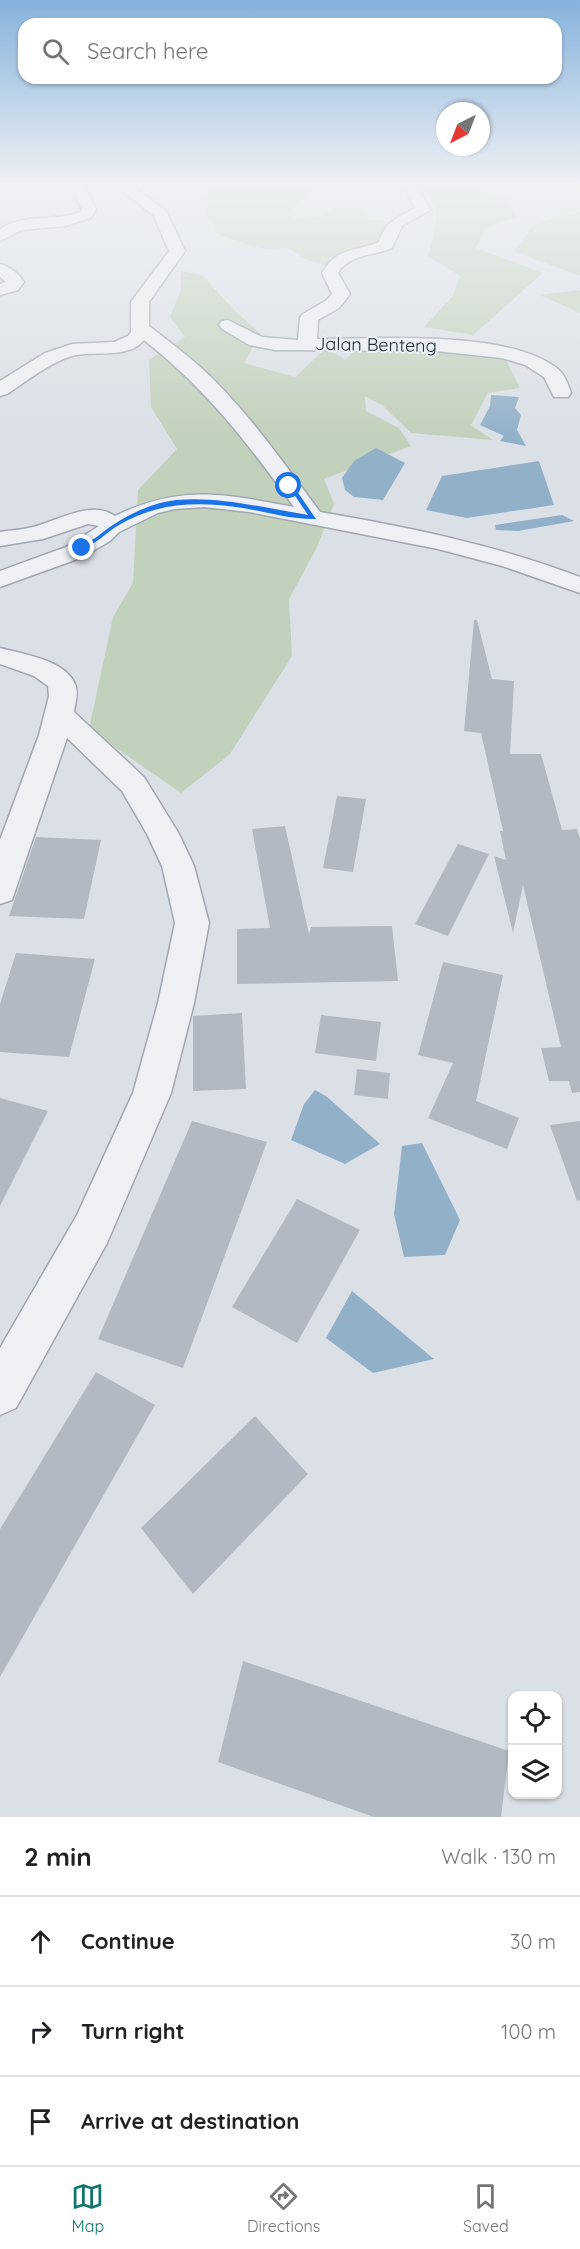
<!DOCTYPE html>
<meta charset="utf-8">
<style>
:root{--surface:#fff;--page:#f6f6f6;--text:#202124;--muted:#757577;--line:#e0e0e0;--accent:#0f766e}
body{margin:0;font-family:Quicksand,sans-serif;background:var(--page);color:var(--text)}
.controls{position:absolute;right:18px;bottom:18px;display:grid;overflow:hidden;border-radius:12px;box-shadow:0 2px 4px #0004}
.controls button{width:54px;height:54px;display:grid;place-items:center;padding:0;border:0;border-bottom:2px solid var(--line);background:var(--surface);color:var(--text);font:30px sans-serif}
.compass{position:absolute;left:436px;top:102px;width:54px;height:54px;border-radius:50%;background:var(--surface);box-shadow:0 2px 4px #0004;rotate:222deg}
.stop{position:absolute;width:18px;height:18px;margin:-14px;border:4px solid #1a73e8;border-radius:50%;background:#fff}
.stop.end{background:#1a73e8;border-color:#fff;box-shadow:0 2px 6px #0008}
.list{margin:0;padding:0;list-style:none}
h2{display:flex;justify-content:space-between;align-items:center;height:78px;margin:0;padding:0 24px;font-size:26px}
h2 small{font-size:20px;font-weight:400;color:var(--muted)}
.list li{display:grid;grid-template-columns:39px 1fr auto;gap:18px;align-items:center;box-sizing:border-box;height:90px;padding:0 24px;border-top:2px solid var(--line)}
.list b{display:block;font-size:22px;white-space:nowrap}
.list em{font-size:20px;font-style:normal;color:var(--muted)}
.icon{flex:none;width:33px;height:33px;fill:none;stroke:currentColor;stroke-width:2;stroke-linecap:round;stroke-linejoin:round}
.map{position:relative;flex:none;width:580px;height:1817px;overflow:hidden}
.search{position:absolute;background:var(--surface);box-shadow:0 2px 4px #0004;left:18px;right:18px;top:18px;height:66px;display:flex;align-items:center;gap:15px;box-sizing:border-box;padding:0 21px;border-radius:18px;color:var(--muted);font-size:22px}
.sheet{height:348px;background:var(--surface)}
nav{display:flex;justify-content:space-around;align-items:center;box-sizing:border-box;height:84px;border-top:2px solid var(--line);background:var(--surface);font-size:16px;color:var(--muted)}
nav a{display:grid;justify-items:center;gap:3px}
nav .on{color:var(--accent)}
.map>svg:first-child{display:block}
.green{fill:#c2d1bb}
.water{fill:#93b0c9}
.building{fill:#b2b9c3}
.lines{fill:none;stroke-linecap:round;stroke-linejoin:round}
.minor-casing{stroke:#a0a7b0;stroke-width:3}
.minor{fill:#eef0f4;fill-rule:evenodd}
.route{fill:#1a73e8}
.labels{text-anchor:middle;stroke-width:4.5;stroke-linejoin:round;paint-order:stroke}
.far-street-label{font-size:18px;fill:#242e3d;stroke:#eaeff4}
</style>
<div class="map">
<svg width="580" height="1817" viewBox="0 0 580 1817">
<rect width="100%" height="100%" fill="#dbe0e6"/>
<g class="green">
<path d="M 235,184 L 320,184 L 287,213 L 292,219 L 319,218 L 335,208 L 366,208 L 367,219 L 400,223 L 392,242 L 333,267 L 307,260 L 286,247 C 262,253 239,241 217,234 L 216,227 L 205,212 L 209,204 L 206,200 L 208,191 Z"/>
<path d="M 422,184 L 470,184 L 479,193 L 506,199 L 517,217 L 486,227 L 476,248 L 543,273 L 473,335 L 424,327 L 453,296 L 460,276 L 428,256 C 432,246 439,219 436,209 C 433,200 427,192 422,184 Z"/>
<polygon points="580,212 580,276 514,251 534,224"/>
<polygon points="181,271 202,275 236,312 261,334 244,363 295,377 325,349 346,359 357,348 476,350 505,358 520,388 488,393 471,425 493,440 411,433 382,405 365,396 366,411 399,428 411,446 324,479 334,504 316,549 289,599 292,656 230,754 181,793 89,729 113,617 133,583 138,490 177,449 151,407 149,360 185,337 170,317 181,290"/>
<polygon points="580,291 580,313 540,295 578,290"/>
</g>
<g class="water">
<polygon points="491,395 519,397 515,408 521,415 517,430 526,446 500,441 504,436 480,425 490,406"/>
<polygon points="376,448 405,463 383,500 354,497 345,490 342,478 354,461"/>
<polygon points="539,461 554,505 467,518 426,510 442,476"/>
<polygon points="562,515 574,521 518,531 496,530 495,525"/>
<polygon points="315,1090 326,1096 380,1144 345,1164 291,1140 304,1104"/>
<polygon points="422,1143 460,1220 445,1255 404,1257 394,1214 402,1146"/>
<polygon points="352,1291 434,1359 373,1373 326,1338"/>
</g>
<g class="building">
<polygon points="474,620 477,620 492,679 514,681 510,754 541,754 562,830 577,829 580,839 580,1092 572,1093 569,1081 549,1081 541,1048 561,1047 523,885 513,933 494,856 506,860 500,831 503,831 481,733 464,731"/>
<polygon points="337,796 366,799 353,872 323,868"/>
<polygon points="285,826 309,934 311,927 392,926 398,981 237,984 237,929 270,928 252,829"/>
<polygon points="36,837 101,840 84,919 9,916"/>
<polygon points="458,844 489,854 448,936 415,924"/>
<polygon points="16,953 95,959 69,1057 0,1052 0,1004"/>
<polygon points="443,962 503,975 476,1101 519,1118 507,1149 428,1118 453,1063 418,1055"/>
<polygon points="242,1013 246,1089 193,1091 193,1016"/>
<polygon points="321,1015 381,1022 376,1061 315,1053"/>
<polygon points="357,1069 390,1073 388,1099 354,1095"/>
<polygon points="0,1098 48,1111 0,1206"/>
<polygon points="192,1121 267,1142 183,1368 98,1339"/>
<polygon points="580,1121 580,1200 577,1201 550,1125"/>
<polygon points="297,1199 360,1230 297,1343 232,1307"/>
<polygon points="96,1372 155,1405 0,1677 0,1529"/>
<polygon points="255,1416 308,1474 193,1594 141,1528"/>
<polygon points="243,1661 509,1751 501,1817 374,1817 218,1762"/>
</g>
<g class="lines">
<defs>
<g id="minor">
<path d="M 69,184 L 83,184 L 96,209 L 91,218 L 65,226 L 22,230 L 0,241 L 0,229 C 24,213 54,222 80,212 L 82,209 Z"/>
<path d="M 114,184 L 130,184 L 166,211 L 185,251 L 149,302 L 149,326 C 171,343 193,359 213,379 C 253,419 286,466 320,512 C 408,527 496,545 580,577 L 580,593 L 502,566 L 438,549 L 249,512 L 204,507 L 175,509 L 158,513 L 119,532 L 110,541 L 83,557 L 0,587 L 0,571 L 66,547 L 99,526 L 88,524 L 43,539 L 0,546 L 0,532 C 11,530 22,530 33,527 C 57,521 92,499 115,516 C 181,484 224,494 294,507 C 247,442 207,390 144,340 C 128,360 93,350 72,356 C 49,363 27,381 7,394 L 0,396 L 0,381 L 45,353 L 72,344 L 114,342 L 128,336 L 131,332 L 131,302 L 169,251 L 154,216 Z"/>
<path d="M 402,184 L 416,184 L 430,210 L 402,226 L 392,248 C 373,256 349,254 338,273 L 350,294 L 339,308 L 318,320 L 317,339 C 379,339 508,329 558,369 C 565,375 568,384 571,393 L 568,397 L 554,397 L 544,377 L 525,365 L 502,358 L 435,351 L 275,350 L 249,345 L 222,329 L 219,325 L 222,321 L 228,320 L 262,337 L 298,340 L 300,318 L 303,314 L 327,300 L 332,294 L 322,273 C 338,246 353,253 379,242 C 384,223 398,217 415,208 Z"/>
<path d="M 0,264 C 9,266 19,274 24,282 L 18,290 L 0,295 L 0,284 L 6,282 L 0,277 Z"/>
<path d="M 0,648 C 23,654 65,660 75,684 C 79,693 75,704 74,712 L 144,777 L 179,834 L 194,866 L 209,923 L 194,1003 L 171,1093 L 107,1243 L 16,1408 L 0,1415 L 0,1348 L 77,1215 L 133,1093 L 158,1003 L 175,923 L 162,866 L 147,834 L 122,791 L 67,738 L 12,900 L 0,904 L 0,840 L 39,735 L 49,696 L 48,686 L 34,676 L 0,664 Z"/>
</g>
</defs>
<use href="#minor" class="minor-casing"/>
<use href="#minor" class="minor"/>
</g>
<linearGradient id="sky" x2="0" y2="1"><stop stop-color="#86b2dc"/><stop offset="0.42" stop-color="#eff1f4"/><stop offset="1" stop-color="#eff1f4" stop-opacity="0"/></linearGradient>
<rect width="580" height="438" fill="url(#sky)"/>
<path class="route" d="M 287,484 L 292,484 L 316,519 C 293,520 266,512 243,508 C 197,501 155,502 114,528 C 104,535 96,543 84,549 L 78,548 C 84,543 92,541 98,536 C 119,519 148,503 176,500 C 219,496 265,508 308,515 Z"/>
<g class="labels">
<g class="far-street-label">
<text transform="translate(376 345) rotate(1)" y="6">Jalan Benteng</text>
</g>
</g>
</svg>
<div class="controls">
<button><svg class="icon" aria-label="locate" viewBox="0 0 24 24"><circle cx="12" cy="12" r="6"/><path d="M12 2v4M12 18v4M2 12h4M18 12h4"/></svg></button>
<button><svg class="icon" aria-label="layers" viewBox="0 0 24 24"><path d="M12 4l9 5-9 5-9-5zM3 14l9 5 9-5"/></svg></button>
</div>
<svg class="compass" viewBox="-18 -18 36 36"><path d="M0-13l5 13h-10z" fill="#e53935"/><path d="M0 13l5-13h-10z" fill="#757577"/></svg>
<div class="stop" style="left:289px;top:486px"></div>
<div class="stop end" style="left:82px;top:548px"></div>
<div class="search"><svg class="icon" aria-label="search" viewBox="0 0 24 24"><circle cx="10" cy="10" r="6"/><path d="M15 15l6 6"/></svg>Search here</div>
</div>
<section class="sheet">
<h2>2 min<small>Walk · 130 m</small></h2>
<ul class="list">
<li><svg class="icon" aria-label="ahead" viewBox="0 0 24 24"><path d="M12 20V5M6 11l6-6 6 6"/></svg><div><b>Continue</b></div><em>30 m</em></li>
<li><svg class="icon" aria-label="right" viewBox="0 0 24 24"><path d="M7 20v-9h11M14 6l5 5-5 5"/></svg><div><b>Turn right</b></div><em>100 m</em></li>
<li><svg class="icon" aria-label="arrive" viewBox="0 0 24 24"><path d="M6 21V4h12l-3 4 3 4H6"/></svg><div><b>Arrive at destination</b></div></li>
</ul>
</section>
<nav>
<a class="on"><svg class="icon" aria-label="map" viewBox="0 0 24 24"><path d="M3 6l6-2 6 2 6-2v14l-6 2-6-2-6 2zM9 4v14M15 6v14"/></svg>Map</a>
<a><svg class="icon" aria-label="directions" viewBox="0 0 24 24"><path d="M12 3l9 9-9 9-9-9zM9 14v-3h6M13 9l2 2-2 2"/></svg>Directions</a>
<a><svg class="icon" aria-label="saved" viewBox="0 0 24 24"><path d="M7 4h10v16l-5-4-5 4z"/></svg>Saved</a>
</nav>
